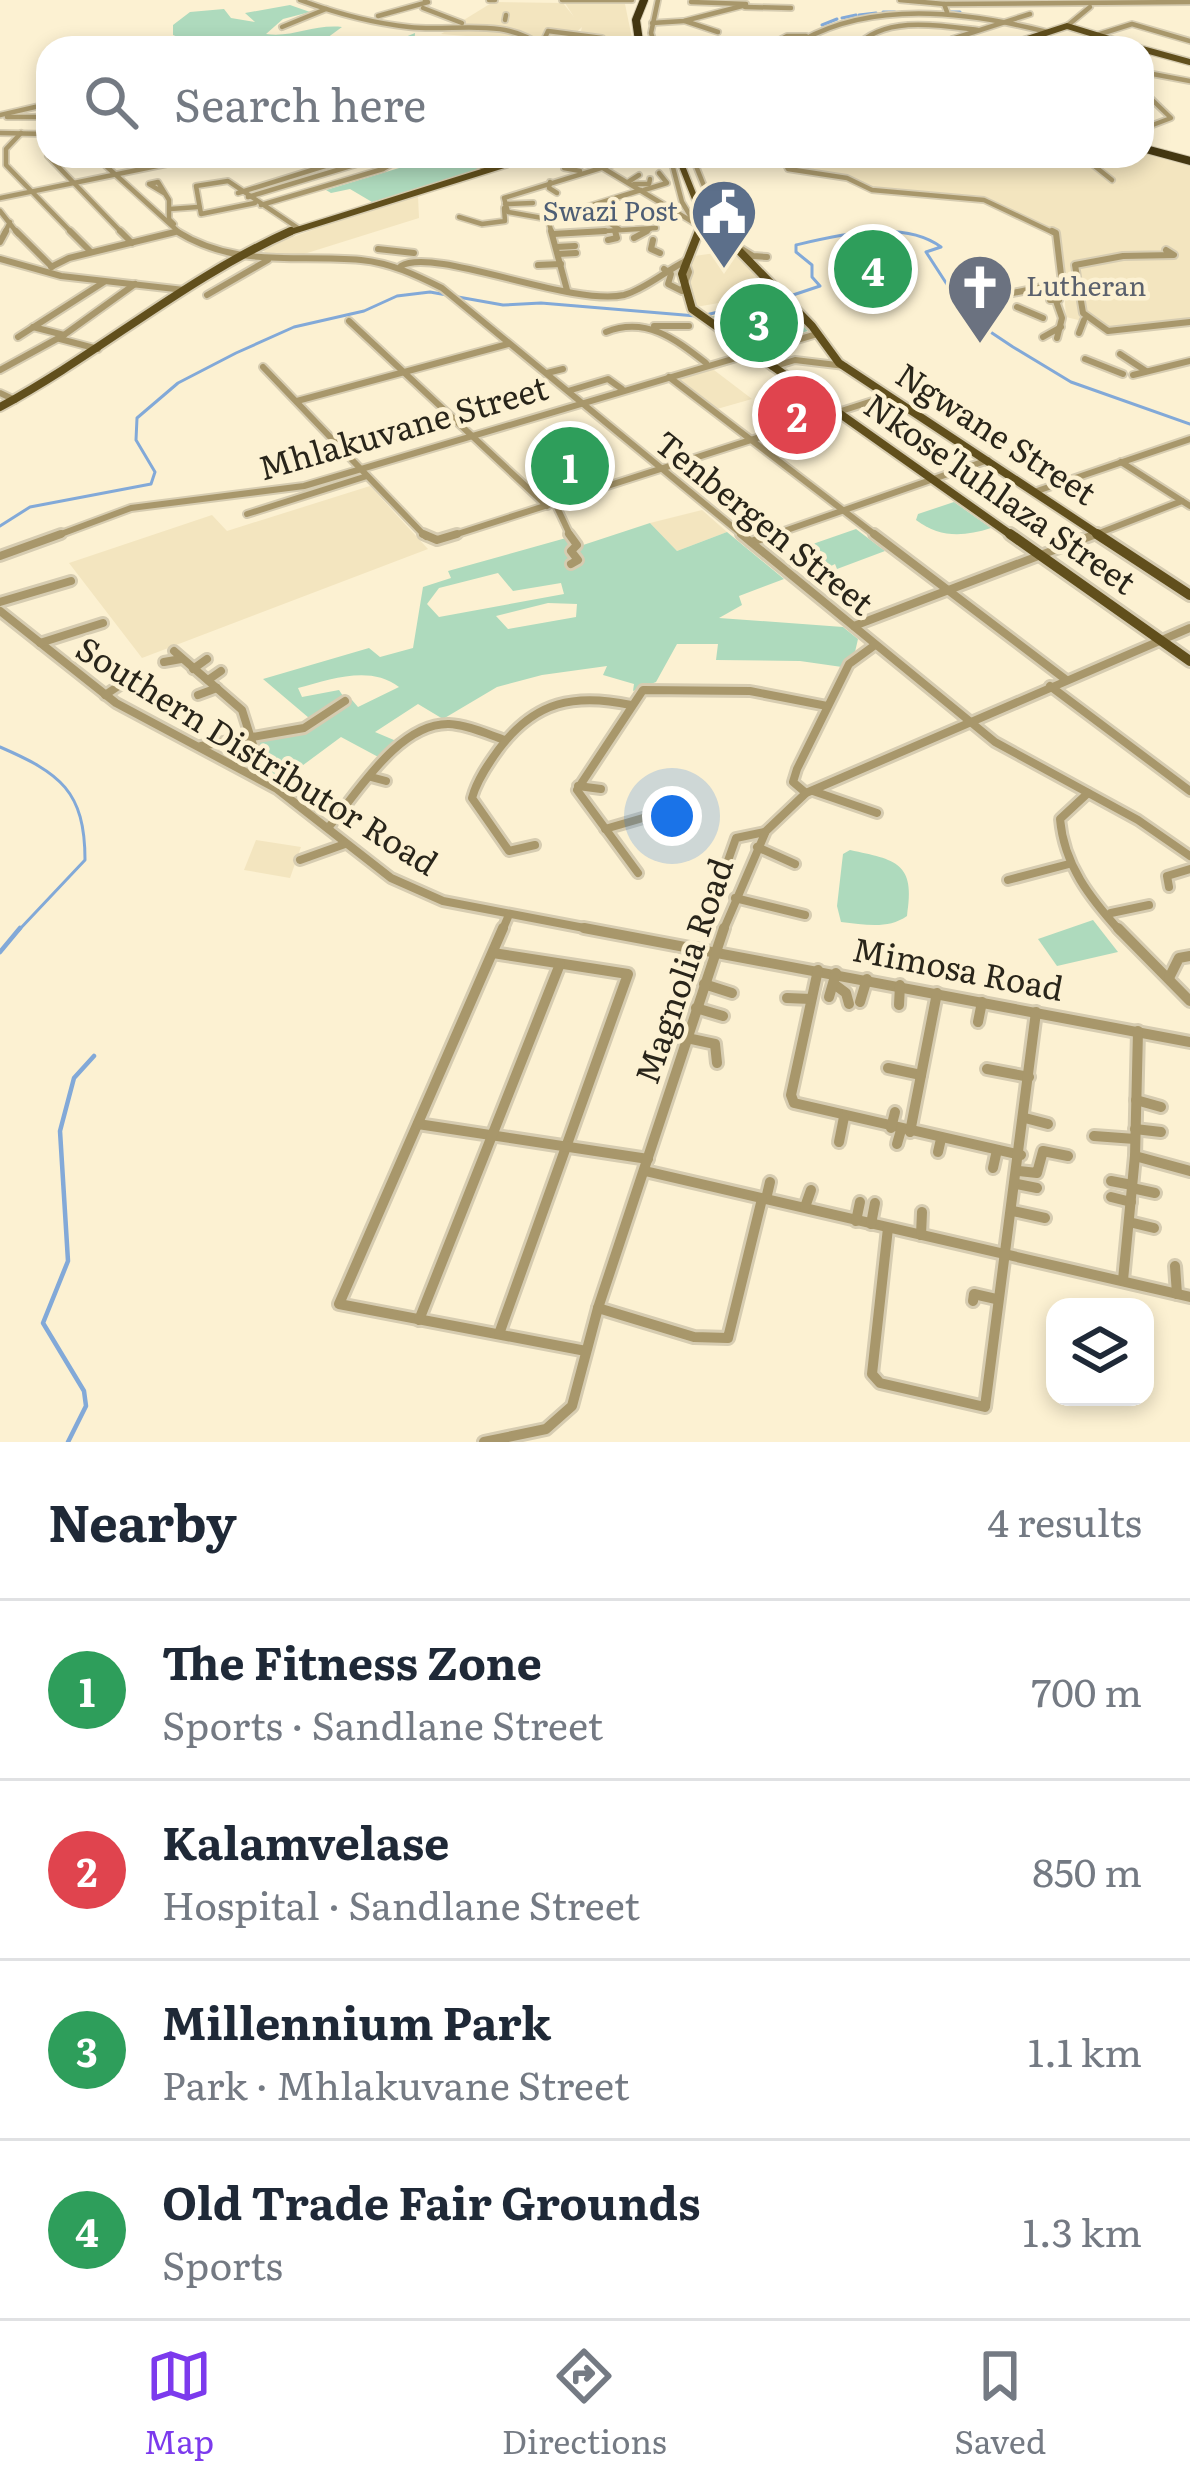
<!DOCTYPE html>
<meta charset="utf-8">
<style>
:root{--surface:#fff;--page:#f6f6f7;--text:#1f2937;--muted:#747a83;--line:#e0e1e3;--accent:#7c3aed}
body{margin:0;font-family:Literata,serif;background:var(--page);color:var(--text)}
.controls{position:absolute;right:36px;bottom:36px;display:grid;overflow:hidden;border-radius:24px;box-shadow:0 6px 18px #0003}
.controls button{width:108px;height:108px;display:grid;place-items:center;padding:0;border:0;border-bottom:3px solid var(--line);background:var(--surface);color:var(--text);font:60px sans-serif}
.you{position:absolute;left:672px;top:816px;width:42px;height:42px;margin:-30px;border:9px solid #fff;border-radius:50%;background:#1a73e8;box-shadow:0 0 0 18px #1a73e833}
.badge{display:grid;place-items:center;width:78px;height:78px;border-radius:50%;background:var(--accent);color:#fff;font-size:39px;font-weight:700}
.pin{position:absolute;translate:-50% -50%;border:6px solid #fff;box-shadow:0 3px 12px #0006}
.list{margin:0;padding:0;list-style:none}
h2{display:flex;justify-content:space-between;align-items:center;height:156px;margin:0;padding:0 48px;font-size:51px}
h2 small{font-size:39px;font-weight:400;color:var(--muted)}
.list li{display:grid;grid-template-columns:78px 1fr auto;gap:36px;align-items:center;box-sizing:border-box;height:180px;padding:0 48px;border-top:3px solid var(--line)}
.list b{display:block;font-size:45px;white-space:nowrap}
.list p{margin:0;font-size:39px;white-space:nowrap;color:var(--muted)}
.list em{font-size:39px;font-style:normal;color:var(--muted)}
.icon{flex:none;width:66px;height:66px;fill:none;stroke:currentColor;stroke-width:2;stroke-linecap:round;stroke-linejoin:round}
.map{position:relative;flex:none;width:1190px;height:1442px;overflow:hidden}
.search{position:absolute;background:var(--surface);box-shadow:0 6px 18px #0003;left:36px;right:36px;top:36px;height:132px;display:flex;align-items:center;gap:30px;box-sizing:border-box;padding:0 42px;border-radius:36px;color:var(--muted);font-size:45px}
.sheet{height:876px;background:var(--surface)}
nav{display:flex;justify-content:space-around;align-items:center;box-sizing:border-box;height:168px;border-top:3px solid var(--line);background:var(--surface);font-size:33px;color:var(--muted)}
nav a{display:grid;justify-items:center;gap:6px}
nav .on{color:var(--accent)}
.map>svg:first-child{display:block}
.built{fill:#f3e5bf}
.green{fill:#aedabd;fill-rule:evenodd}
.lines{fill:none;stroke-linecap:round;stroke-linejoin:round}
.stream-far1{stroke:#82a9d8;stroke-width:3}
.stream{stroke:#82a9d8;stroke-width:4.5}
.minor-far3-casing{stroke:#d6ccb1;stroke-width:8}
.minor-far2-casing{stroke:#d6ccb1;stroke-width:10}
.minor-far1-casing{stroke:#d6ccb1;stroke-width:14}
.minor-casing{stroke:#d6ccb1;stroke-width:16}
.major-far2-casing{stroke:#d6ccb1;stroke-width:9}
.major-far1-casing{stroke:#d6ccb1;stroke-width:12}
.major-casing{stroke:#d6ccb1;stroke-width:16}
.highway-casing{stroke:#d6ccb1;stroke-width:10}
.minor-far3{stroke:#a8976b;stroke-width:4.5}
.minor-far2{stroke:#a8976b;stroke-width:6}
.minor-far1{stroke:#a8976b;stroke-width:8}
.minor{stroke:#a8976b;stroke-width:10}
.major-far2{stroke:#614f1c;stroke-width:6}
.major-far1{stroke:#614f1c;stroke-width:8}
.major{stroke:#614f1c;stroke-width:10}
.highway{stroke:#443711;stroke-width:8}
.labels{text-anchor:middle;stroke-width:9;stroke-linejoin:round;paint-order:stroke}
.far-service-label{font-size:27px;fill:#4e5e75;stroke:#fcf1d2;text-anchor:end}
.far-worship-label{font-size:27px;fill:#5b616d;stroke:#fcf1d2;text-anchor:start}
.street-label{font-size:33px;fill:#29251a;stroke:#fcf1d2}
</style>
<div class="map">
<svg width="1190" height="1442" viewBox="0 0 1190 1442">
<rect width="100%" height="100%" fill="#fcf1d2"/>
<g class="built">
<polygon points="493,2 563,3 574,17 565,3 625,4 634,48 605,48 609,41 581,31 582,27 564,44 540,48 496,48 479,37 441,34"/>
<polygon points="1142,153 1190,166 1190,319 1119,330 1066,317 1060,233 981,196 875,189 845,175 805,172 788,162 787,156"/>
<polygon points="408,196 418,196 419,218 304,254 266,254 262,248"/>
<polygon points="730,251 776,293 696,307 683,269 687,257"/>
<polygon points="710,367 752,399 717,409 676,377"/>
<polygon points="370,486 428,549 142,658 69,563 212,515 227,531"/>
<polygon points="702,510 727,532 677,551 650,523"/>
<polygon points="256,840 301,847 290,878 244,870"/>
</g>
<g class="green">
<path d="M 290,5 L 310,12 L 283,19 L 266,34 C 292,38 314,24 342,27 L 327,38 L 398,40 L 415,33 L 414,48 L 193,48 L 192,43 L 173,35 L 173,25 L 190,12 L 224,9 L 231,18 L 255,22 L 245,13 Z"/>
<polygon points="439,156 458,156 483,170 372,202 350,189 331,193 326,190"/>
<polygon points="855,251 903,257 891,287 842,281"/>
<polygon points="783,305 808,331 752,348 708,317"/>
<path d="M 954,502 L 991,528 C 963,537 940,538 916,520 L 918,514 Z"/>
<path d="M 650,523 L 677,551 L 727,532 L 784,579 L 739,596 L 742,605 L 719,618 L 843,627 L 858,639 L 855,652 L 842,667 L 800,661 L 716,660 L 718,644 L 677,644 L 656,682 L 633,691 L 634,684 L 603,675 L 607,666 L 542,675 L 497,687 L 443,719 L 418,704 L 375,732 L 401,743 L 382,759 L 341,737 L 287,777 L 306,785 L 297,793 L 269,779 L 274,774 L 266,766 L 273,759 L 253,742 L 306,732 L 352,700 L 358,707 L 399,687 C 370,665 332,679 298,688 L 302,697 L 339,690 L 343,696 L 309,718 L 263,679 L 369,648 L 380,657 L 413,648 L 423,587 L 451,578 L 448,571 L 566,538 L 577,547 ZM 498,573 L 513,591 L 561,583 L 564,594 L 439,617 L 427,604 L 439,588 ZM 548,603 L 577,604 L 576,617 L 508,629 L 496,616 Z"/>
<polygon points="856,529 885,551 837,569 835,564 823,570 812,562 824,554 815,546 807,546"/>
<path d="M 850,850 C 896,860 916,862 907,916 C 887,930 864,924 841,922 L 837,906 L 843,854 Z"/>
<polygon points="1093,920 1118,952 1057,966 1038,939"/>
</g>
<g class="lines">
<g class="stream-far1">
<polyline points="883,12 895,12"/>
<polyline points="950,12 960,12"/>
<polyline points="859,15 876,13"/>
<polyline points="842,18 856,15"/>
<polyline points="822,25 837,19"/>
<path d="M 787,297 L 820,286 L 812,277 L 812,265 L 796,252 L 796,245 C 839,235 903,219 941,247 L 926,252 L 950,289 L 965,299 L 977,323 L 1013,347 L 1071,382 L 1190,424"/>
<polyline points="706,315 778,297"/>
<polyline points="0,526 30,507 151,484 155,472 136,440 137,418 178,383 236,353 294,327 364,311 397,296 430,292 503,305 541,303 696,316"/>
<path d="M 0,747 C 60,773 85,791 85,860 L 18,931"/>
</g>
<g class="stream">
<polyline points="0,952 20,928"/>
<polyline points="68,1442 86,1406 84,1391 43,1323 68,1261 60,1131 74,1078 94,1056"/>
</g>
<defs>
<g id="minor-far3">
<path d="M 300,0 C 335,13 371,23 409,27 C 455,32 505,16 544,48"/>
<polyline points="489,0 495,0"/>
<polyline points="562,0 632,0"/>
<polyline points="900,0 944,4"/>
<polyline points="691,2 746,4"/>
<polyline points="745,7 791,8"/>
<polyline points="423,8 462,23"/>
<polyline points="947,12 944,4 1190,2"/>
<polyline points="378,16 428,2 425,0"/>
<polyline points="505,20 506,15"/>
<polyline points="685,21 718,32"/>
<polyline points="652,23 684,21 746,5"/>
<polyline points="1067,26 1090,7"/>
<polyline points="282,27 326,9"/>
<polyline points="1097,35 1132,24 1190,41"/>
<polyline points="952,39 1030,14"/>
<polyline points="542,44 548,31 602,38 603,48"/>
<polyline points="656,48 651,33 658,0"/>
<polyline points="764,48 787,36 806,36"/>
<path d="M 802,48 L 803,40 C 875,0 970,12 1047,32"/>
<path d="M 855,48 C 883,15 939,25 978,30"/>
<polyline points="888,48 951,40 973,48"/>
<polyline points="1142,72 1190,81"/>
<polyline points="1142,90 1171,118 1142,129"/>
<polyline points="0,115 48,104"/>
<polyline points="7,117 48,117"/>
<polyline points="0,133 48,134"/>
<polyline points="21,133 6,149 6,165 73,234"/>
<polyline points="48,156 123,234"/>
<polyline points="95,156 181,234"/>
<polyline points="464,156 487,170"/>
<polyline points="583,156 701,227"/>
<polyline points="640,156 504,198 508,212 548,219 641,190"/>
<polyline points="670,156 682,202 691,217"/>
<polyline points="692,156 718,221"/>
<polyline points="782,156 788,169 847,178 872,190 984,200 1056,234"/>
<polyline points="1092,164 1112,180"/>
<polyline points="564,168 580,171"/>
<polyline points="550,182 549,188 557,193"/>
<polyline points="628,182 639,175"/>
<polyline points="634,184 649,184 650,179"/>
<polyline points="644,190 667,183 659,173"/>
<polyline points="164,193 149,184 158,182 169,200 169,219 174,224"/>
<polyline points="238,193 357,156"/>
<polyline points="248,197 384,156"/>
<polyline points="0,198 206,156"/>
<polyline points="255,203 201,214 196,186 228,181 298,228"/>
<polyline points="505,204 533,203"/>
<polyline points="261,205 383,169 405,156"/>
<polyline points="589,207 606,213"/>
<polyline points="170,209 198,207"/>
<polyline points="0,211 18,234"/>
<polyline points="459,217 482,224 505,221 504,208"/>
<polyline points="548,219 552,234"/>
<polyline points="604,220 619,229"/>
<polyline points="4,234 10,222"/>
<polyline points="167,234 175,232"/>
<polyline points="554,234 656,228"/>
<polyline points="641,234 650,229"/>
</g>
<g id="minor-far2">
<polyline points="16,231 52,267"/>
<polyline points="70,231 91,252"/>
<polyline points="120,231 132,243"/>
<path d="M 176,231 C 237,269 294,254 361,260 C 391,263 416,275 442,288 L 745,537"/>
<polyline points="551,231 567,290"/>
<polyline points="553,234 605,231"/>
<polyline points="634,238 647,231"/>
<polyline points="608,240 617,238 615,231"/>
<polyline points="653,240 651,249 660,253"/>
<polyline points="727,240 753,256 767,257"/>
<polyline points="0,242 6,231"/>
<polyline points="556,247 575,246"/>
<polyline points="378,249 414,253"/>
<polyline points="1166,250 1174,255 1123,256 1075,265 1083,313 1108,331 1190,322"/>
<polyline points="558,254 576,253"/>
<polyline points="0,259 61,276 184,290"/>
<polyline points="538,265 561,264"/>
<path d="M 401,266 C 433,246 571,307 624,295 C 643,290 665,272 682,263"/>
<polyline points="51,267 69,258 175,232"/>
<polyline points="664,269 671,274 668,284 682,291 689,272 685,261"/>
<polyline points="207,295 268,260"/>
<polyline points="993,297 1062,283 1056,233 1052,231"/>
<polyline points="1050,300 1059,300 1057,284"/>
<polyline points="1056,301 1062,318 1057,338"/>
<polyline points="1017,307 1043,318"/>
<polyline points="349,321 547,506"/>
<polyline points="654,326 689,326"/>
<polyline points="33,327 64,335"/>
<path d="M 606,332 C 646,316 675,339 706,363"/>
<polyline points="1079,333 1084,320"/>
<polyline points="18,337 104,282"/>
<polyline points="1043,337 1061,327"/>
<polyline points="60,339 98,349"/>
<polyline points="1120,354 1146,371"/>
<polyline points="1085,359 1123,374"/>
<polyline points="263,367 426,537"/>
<polyline points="772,367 795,360 845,366"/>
<polyline points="0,370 64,335 135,284"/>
<polyline points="547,373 563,369"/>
<polyline points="1133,375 1190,361"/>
<polyline points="669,377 878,537"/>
<polyline points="777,389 797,385"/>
<polyline points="568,391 608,379 622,389"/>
<polyline points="0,393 15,400"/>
<polyline points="297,401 508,344"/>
<polyline points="1121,462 1190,506"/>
<polyline points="1037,491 1190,439"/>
<polyline points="555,503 571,537"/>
<polyline points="247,514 367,476"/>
<polyline points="53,537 131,508 304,486 817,334"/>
<polyline points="448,537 888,396"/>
<polyline points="767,537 988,460"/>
<polyline points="1089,537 1182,501"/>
</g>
<g id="minor-far1">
<polyline points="423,534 437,540 457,534"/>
<polyline points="569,534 577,545 571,551 578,560 571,564"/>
<polyline points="741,534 995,742 1138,820 1190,856"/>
<polyline points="874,534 1065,679"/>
<polyline points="751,542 775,534"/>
<polyline points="0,556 61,534"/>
<polyline points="0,602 71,581"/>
<polyline points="0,611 116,703 277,789 391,878 443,901 600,931"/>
<polyline points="854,626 1096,534"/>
<polyline points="40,643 103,623"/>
<polyline points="174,651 242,710 254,748"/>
<polyline points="164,662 181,659"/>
<polyline points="193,669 207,659"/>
<polyline points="208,680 221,671"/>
<polyline points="1050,686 1190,791"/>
<polyline points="105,695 123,683"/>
<polyline points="198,695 217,688"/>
<polyline points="201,746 304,728 345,701"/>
<polyline points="371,777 386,781"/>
<polyline points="578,786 601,789"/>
<polyline points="813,791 877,813"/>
<polyline points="806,793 793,782 797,769 849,664 875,645"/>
<path d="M 1088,793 L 1060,819 C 1064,865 1090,898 1120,931"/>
<path d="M 328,828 C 357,794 398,723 449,724 C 468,725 487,734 505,740"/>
<polyline points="605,829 667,811"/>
<path d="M 535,845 L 509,851 L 472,798 C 477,780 488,764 499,749 C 535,701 575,693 631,705"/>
<polyline points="757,847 795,864"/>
<polyline points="300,860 345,844"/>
<polyline points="724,872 736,838 765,832"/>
<polyline points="638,873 577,790 643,690 750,691 827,706"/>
<polyline points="1008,880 1069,864"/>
<polyline points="1169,887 1167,876 1190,869"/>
<polyline points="735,898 805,915"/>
<polyline points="1111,913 1149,905"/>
<polyline points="502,931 508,917"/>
<polyline points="723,931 766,831 806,793 1190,628"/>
</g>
<g id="minor">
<polyline points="503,928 339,1304 586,1351"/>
<polyline points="584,928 1190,1042"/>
<polyline points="1118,928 1190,1001"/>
<polyline points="493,953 628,974 499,1334"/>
<polyline points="818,970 791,1095 794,1103 1021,1155"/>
<polyline points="1169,978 1179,958 1190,956"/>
<polyline points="704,984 732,993"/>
<polyline points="834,984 846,993 849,1004"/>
<polyline points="829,997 836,973"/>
<polyline points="787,998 811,999"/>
<polyline points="860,1002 867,979"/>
<polyline points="899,1005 900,985"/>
<polyline points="696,1008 723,1016"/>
<polyline points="978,1022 982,1002"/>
<polyline points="687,1038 715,1044 717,1063"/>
<polyline points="888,1068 921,1075"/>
<polyline points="987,1069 1029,1077"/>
<polyline points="1136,1100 1161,1107"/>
<polyline points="1025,1118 1048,1124"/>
<polyline points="418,1124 648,1159"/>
<polyline points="891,1128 895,1112"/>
<polyline points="1135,1129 1161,1132"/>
<polyline points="910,1132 937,993"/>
<polyline points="1094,1136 1135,1139"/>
<polyline points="839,1142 844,1117"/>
<polyline points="897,1144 901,1130"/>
<polyline points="938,1152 941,1139"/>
<polyline points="1135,1156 1190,1171"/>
<polyline points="993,1168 997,1150"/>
<polyline points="645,1171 1190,1297"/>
<polyline points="1019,1171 1037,1173 1043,1151 1068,1156"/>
<polyline points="1111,1181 1132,1185"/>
<polyline points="1017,1184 1037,1188"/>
<polyline points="1132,1188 1155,1193"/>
<polyline points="1111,1197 1131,1202"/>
<polyline points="766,1199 770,1182"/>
<polyline points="805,1207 811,1190"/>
<polyline points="1013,1211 1045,1218"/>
<polyline points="856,1221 860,1202"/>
<polyline points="1129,1222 1154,1228"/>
<polyline points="871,1224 875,1203"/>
<polyline points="888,1228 872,1374 880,1383 985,1407 1036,1012"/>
<polyline points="921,1235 922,1212"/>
<polyline points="1175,1266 1177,1294"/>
<polyline points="1123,1280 1135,1156 1138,1031"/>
<polyline points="973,1301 974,1294 996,1299"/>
<polyline points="598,1308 694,1337 728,1338 762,1199"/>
<polyline points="419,1320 560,964"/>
<polyline points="484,1442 546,1429 572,1406 598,1308 724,928"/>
</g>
<g id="major-far2">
<polyline points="1000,48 1067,26 1139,48"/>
<polyline points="1142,49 1190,62"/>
<polyline points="678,156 703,219 698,234"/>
<polyline points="706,209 722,234"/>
<polyline points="284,234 533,156"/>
</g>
<g id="major-far1">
<polyline points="699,231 682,274 692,309 1014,537"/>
<polyline points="720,231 812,326 839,363 1102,537"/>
<path d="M 0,407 C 100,353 187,277 291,231"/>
</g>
<g id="major">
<polyline points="1010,534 1190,661"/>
<polyline points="1097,534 1190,595"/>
</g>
<g id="highway">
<polyline points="640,48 636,20 644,0"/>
<polyline points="1142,148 1190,161"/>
</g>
</defs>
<use href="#minor-far3" class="minor-far3-casing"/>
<use href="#minor-far2" class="minor-far2-casing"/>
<use href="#minor-far1" class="minor-far1-casing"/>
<use href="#minor" class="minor-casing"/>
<use href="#major-far2" class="major-far2-casing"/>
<use href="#major-far1" class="major-far1-casing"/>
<use href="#major" class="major-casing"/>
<use href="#highway" class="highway-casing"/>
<use href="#minor-far3" class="minor-far3"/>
<use href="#minor-far2" class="minor-far2"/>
<use href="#minor-far1" class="minor-far1"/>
<use href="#minor" class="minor"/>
<use href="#major-far2" class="major-far2"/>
<use href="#major-far1" class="major-far1"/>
<use href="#major" class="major"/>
<use href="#highway" class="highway"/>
</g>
<defs>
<symbol id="civic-pin" viewBox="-11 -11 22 30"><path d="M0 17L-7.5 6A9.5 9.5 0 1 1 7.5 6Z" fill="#5c6f8a" stroke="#fcf1d2"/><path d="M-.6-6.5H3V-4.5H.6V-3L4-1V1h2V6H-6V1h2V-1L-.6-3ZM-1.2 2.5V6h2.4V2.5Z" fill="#fff"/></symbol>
<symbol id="church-pin" viewBox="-11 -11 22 30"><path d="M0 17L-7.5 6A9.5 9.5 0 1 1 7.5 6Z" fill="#6b7280" stroke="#fcf1d2"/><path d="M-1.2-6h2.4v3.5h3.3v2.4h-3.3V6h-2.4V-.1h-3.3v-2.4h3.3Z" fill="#fff"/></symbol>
</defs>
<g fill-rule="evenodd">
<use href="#civic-pin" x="686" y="174" width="76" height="104"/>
<use href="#church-pin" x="942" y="249" width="76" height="104"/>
</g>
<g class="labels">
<g class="far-service-label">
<text x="678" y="221">Swazi Post</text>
</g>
<g class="far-worship-label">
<text x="1026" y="296">Lutheran</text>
</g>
<g class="street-label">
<text transform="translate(403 428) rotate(-16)" y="12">Mhlakuvane Street</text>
<text transform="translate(996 434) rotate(33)" y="12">Ngwane Street</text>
<text transform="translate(1000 494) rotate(35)" y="12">Nkose'luhlaza Street</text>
<text transform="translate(764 523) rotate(39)" y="12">Tenbergen Street</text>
<text transform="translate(257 756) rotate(32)" y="12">Southern Distributor Road</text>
<text transform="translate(958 969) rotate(11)" y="12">Mimosa Road</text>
<text transform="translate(684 971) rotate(-71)" y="12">Magnolia Road</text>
</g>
</g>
</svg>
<div class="controls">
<button><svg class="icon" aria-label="layers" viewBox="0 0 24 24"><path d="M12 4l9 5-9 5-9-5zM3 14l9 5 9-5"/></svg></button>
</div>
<div class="you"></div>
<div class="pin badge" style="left:570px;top:466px;background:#2e9e5b">1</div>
<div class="pin badge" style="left:797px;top:415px;background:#e0444e">2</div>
<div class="pin badge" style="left:759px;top:323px;background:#2e9e5b">3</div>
<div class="pin badge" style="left:873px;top:269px;background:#2e9e5b">4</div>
<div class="search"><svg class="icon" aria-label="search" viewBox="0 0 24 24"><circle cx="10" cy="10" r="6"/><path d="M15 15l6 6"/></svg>Search here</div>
</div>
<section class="sheet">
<h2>Nearby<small>4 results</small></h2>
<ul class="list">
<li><span class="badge" style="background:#2e9e5b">1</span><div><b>The Fitness Zone</b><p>Sports · Sandlane Street</p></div><em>700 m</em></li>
<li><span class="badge" style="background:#e0444e">2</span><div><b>Kalamvelase</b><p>Hospital · Sandlane Street</p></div><em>850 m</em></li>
<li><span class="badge" style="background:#2e9e5b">3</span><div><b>Millennium Park</b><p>Park · Mhlakuvane Street</p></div><em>1.1 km</em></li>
<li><span class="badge" style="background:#2e9e5b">4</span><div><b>Old Trade Fair Grounds</b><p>Sports</p></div><em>1.3 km</em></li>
</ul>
</section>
<nav>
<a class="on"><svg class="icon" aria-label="map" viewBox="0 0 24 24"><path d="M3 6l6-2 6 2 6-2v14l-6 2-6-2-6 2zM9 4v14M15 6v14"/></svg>Map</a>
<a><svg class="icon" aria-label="directions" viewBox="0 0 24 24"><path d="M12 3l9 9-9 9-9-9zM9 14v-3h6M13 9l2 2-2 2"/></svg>Directions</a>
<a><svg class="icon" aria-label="saved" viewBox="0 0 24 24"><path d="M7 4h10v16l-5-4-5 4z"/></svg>Saved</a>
</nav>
